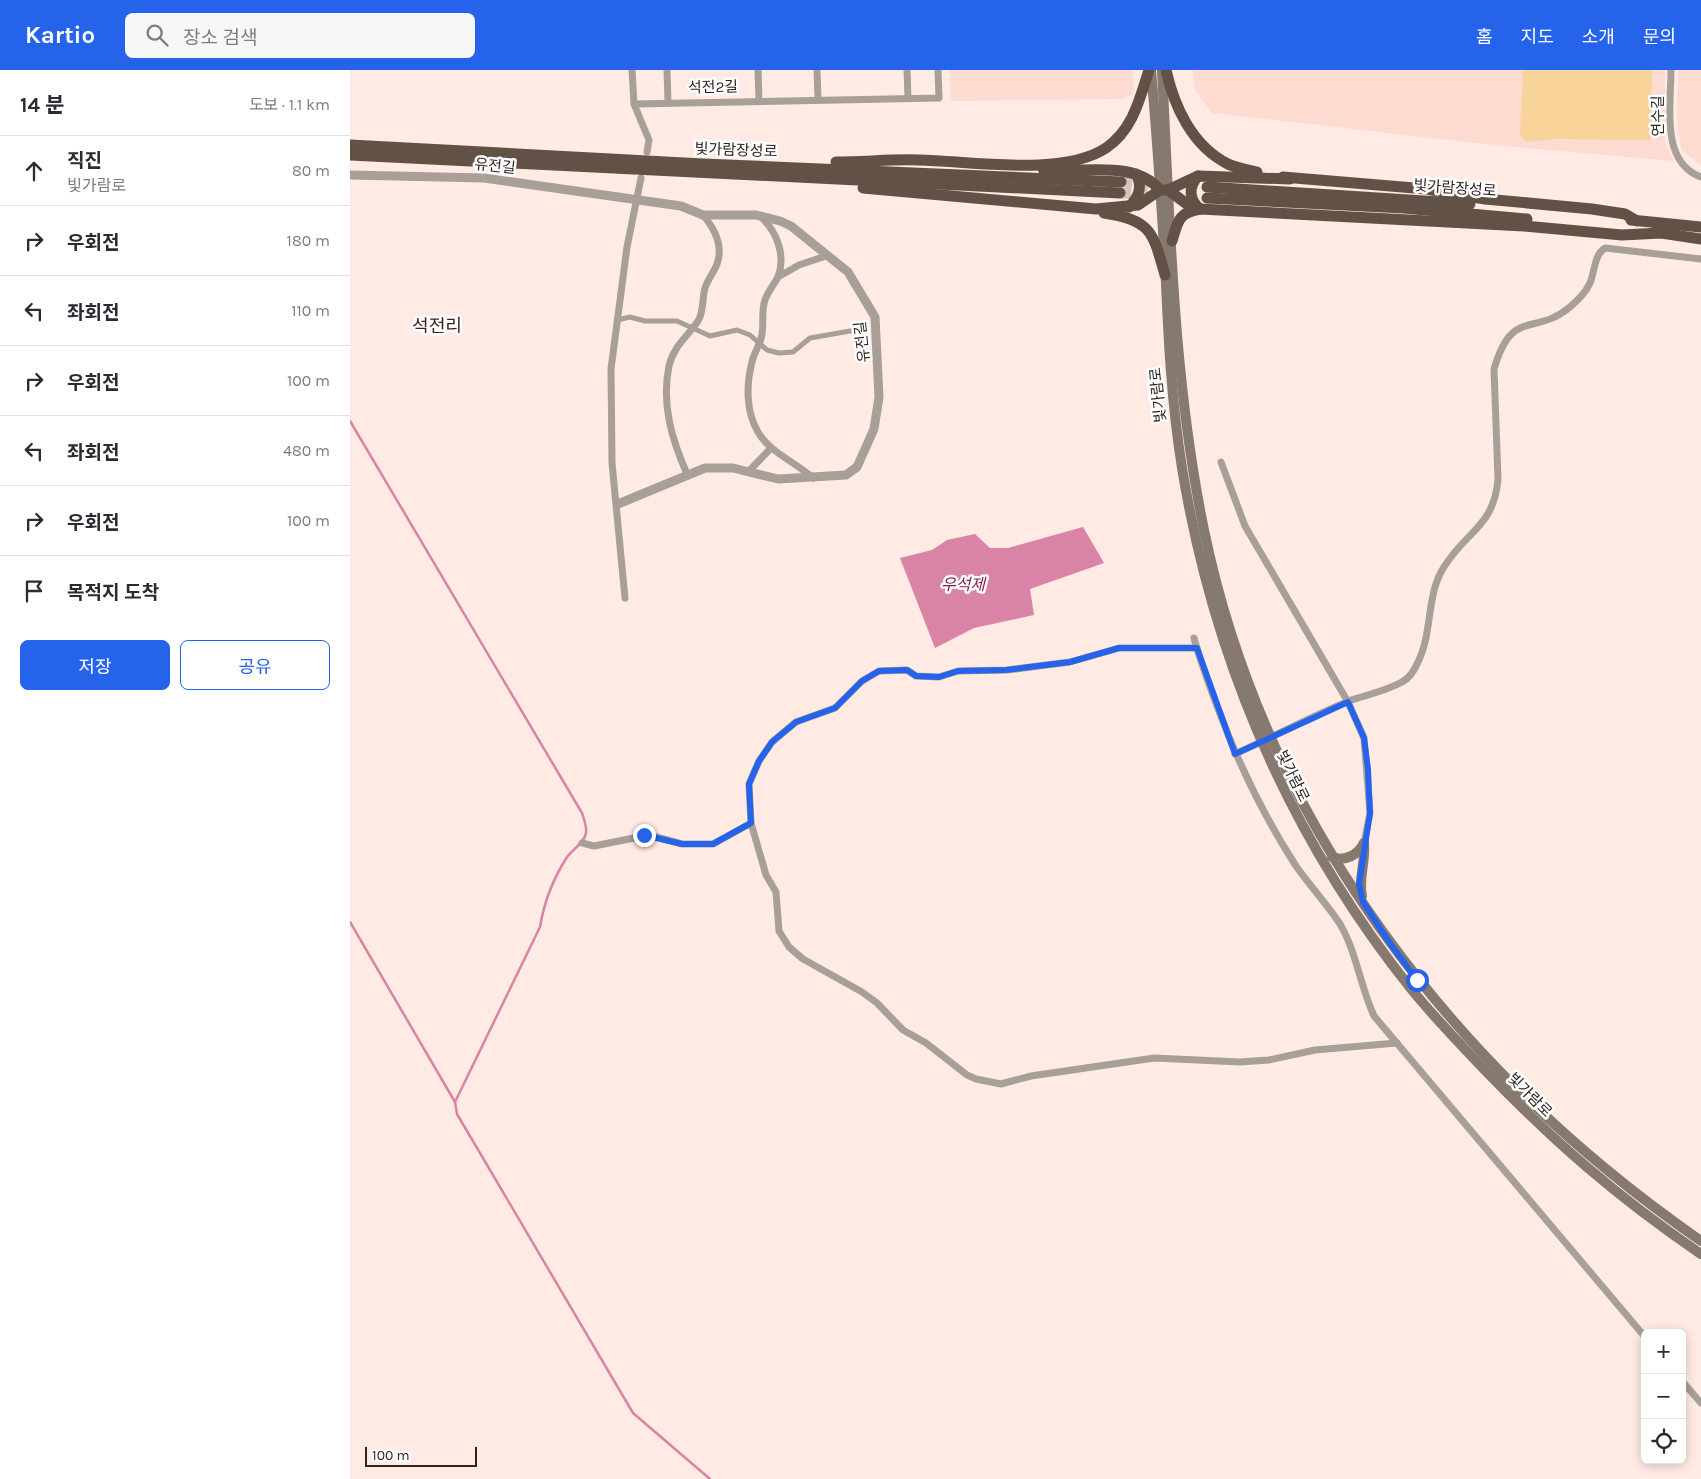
<!DOCTYPE html>
<html lang="ko">
<meta charset="utf-8">
<style>
:root{--surface:#fff;--page:#f7f7f7;--text:#2b2b33;--muted:#7c7c81;--line:#e1e1e2;--accent:#2563eb}
body{margin:0;font-family:Karla,"Noto Sans KR",sans-serif;background:var(--page);color:var(--text)}
.controls{position:absolute;right:15px;bottom:15px;display:grid;overflow:hidden;border-radius:8px;box-shadow:0 2px 12px #0003}
.controls button{width:45px;height:45px;display:grid;place-items:center;padding:0;border:0;border-bottom:1px solid var(--line);background:var(--surface);color:var(--text);font:25px sans-serif}
.scale{position:absolute;left:15px;bottom:12px;width:112px;box-sizing:border-box;padding-left:5px;border:2px solid #2e2522;border-top:0;font-size:14px;line-height:18px;white-space:nowrap;color:#2e2522;-webkit-text-stroke:4px #fdfdfd;paint-order:stroke}
.stop{position:absolute;width:15px;height:15px;margin:-11px;border:4px solid #2563eb;border-radius:50%;background:#fff}
.stop.end{background:#2563eb;border-color:#fff;box-shadow:0 1px 5px #0008}
.list{margin:0;padding:0;list-style:none}
h2{display:flex;justify-content:space-between;align-items:center;height:65px;margin:0;padding:0 20px;font-size:21px}
h2 small{font-size:16px;font-weight:400;color:var(--muted)}
.list li{display:grid;grid-template-columns:32px 1fr auto;gap:15px;align-items:center;box-sizing:border-box;height:70px;padding:0 20px;border-top:1px solid var(--line)}
.list b{display:block;font-size:19px;white-space:nowrap}
.list p{margin:0;font-size:16px;white-space:nowrap;color:var(--muted)}
.list em{font-size:16px;font-style:normal;color:var(--muted)}
.actions{display:flex;gap:10px;padding:15px 20px}
.actions a{flex:1;padding:11px 0;border:1px solid var(--accent);border-radius:8px;text-align:center;font-size:18px;color:var(--accent)}
.actions .main{background:var(--accent);color:#fff}
.icon{flex:none;width:28px;height:28px;fill:none;stroke:currentColor;stroke-width:2;stroke-linecap:round;stroke-linejoin:round}
.map{position:relative;flex:none;width:1351px;height:1409px;overflow:hidden}
header{display:flex;align-items:center;gap:30px;box-sizing:border-box;height:70px;padding:0 25px;background:var(--accent);color:#fff}
header strong{font-size:24px}
nav{display:flex;gap:28px;margin-inline-start:auto;font-size:18px}
.search{width:350px;height:45px;background:var(--page);display:flex;align-items:center;gap:12px;box-sizing:border-box;padding:0 18px;border-radius:8px;color:var(--muted);font-size:19px}
main{display:flex}
aside{flex:1;background:var(--surface)}
.map>svg:first-child{display:block}
.built{fill:#fddbd1}
.green{fill:#f8d49a}
.water{fill:#d983a6}
.lines{fill:none;stroke-linecap:round;stroke-linejoin:round}
.stream{stroke:#d983a6;stroke-width:2.5}
.trunk-tunnel{stroke:#d5c3bd;stroke-width:11;stroke-dasharray:11 5.5;stroke-linecap:butt}
.pedestrian{stroke:#a89f99;stroke-width:5}
.minor{stroke:#a89f99;stroke-width:7}
.tertiary{stroke:#a89f99;stroke-width:9}
.secondary{stroke:#857970;stroke-width:10}
.trunk{stroke:#625246;stroke-width:11}
.route{stroke:#2563eb;stroke-width:6}
.labels{text-anchor:middle;stroke-width:5;stroke-linejoin:round;paint-order:stroke}
.street-label{font-size:15px;fill:#2e2522;stroke:#fdfdfd}
.water-label{font-size:16px;font-style:italic;fill:#841e52;stroke:#fdfdfd}
.quarter-label{font-size:18px;fill:#382520;stroke:#fdfdfd}
</style>
<header>
<strong>Kartio</strong>
<div class="search"><svg class="icon" aria-label="search" viewBox="0 0 24 24"><circle cx="10" cy="10" r="6"/><path d="M15 15l6 6"/></svg>장소 검색</div>
<nav><a>홈</a><a>지도</a><a>소개</a><a>문의</a></nav>
</header>
<main>
<aside>
<h2>14 분<small>도보 · 1.1 km</small></h2>
<ul class="list">
<li><svg class="icon" aria-label="ahead" viewBox="0 0 24 24"><path d="M12 20V5M6 11l6-6 6 6"/></svg><div><b>직진</b><p>빛가람로</p></div><em>80 m</em></li>
<li><svg class="icon" aria-label="right" viewBox="0 0 24 24"><path d="M7 20v-9h11M14 6l5 5-5 5"/></svg><div><b>우회전</b></div><em>180 m</em></li>
<li><svg class="icon" aria-label="left" viewBox="0 0 24 24"><path d="M17 20v-9H6M10 6l-5 5 5 5"/></svg><div><b>좌회전</b></div><em>110 m</em></li>
<li><svg class="icon" aria-label="right" viewBox="0 0 24 24"><path d="M7 20v-9h11M14 6l5 5-5 5"/></svg><div><b>우회전</b></div><em>100 m</em></li>
<li><svg class="icon" aria-label="left" viewBox="0 0 24 24"><path d="M17 20v-9H6M10 6l-5 5 5 5"/></svg><div><b>좌회전</b></div><em>480 m</em></li>
<li><svg class="icon" aria-label="right" viewBox="0 0 24 24"><path d="M7 20v-9h11M14 6l5 5-5 5"/></svg><div><b>우회전</b></div><em>100 m</em></li>
<li><svg class="icon" aria-label="arrive" viewBox="0 0 24 24"><path d="M6 21V4h12l-3 4 3 4H6"/></svg><div><b>목적지 도착</b></div></li>
</ul>
<div class="actions"><a class="main">저장</a><a>공유</a></div>
</aside>
<div class="map">
<svg width="1351" height="1409" viewBox="0 0 1351 1409">
<rect width="100%" height="100%" fill="#ffeae4"/>
<g class="built">
<polygon points="600,0 782,0 784,20 782,24 774,29 601,31"/>
<polygon points="843,0 1315,0 1315,74 1324,91 1144,75 862,43 844,18"/>
<polygon points="1328,0 1351,0 1351,95 1332,81 1330,72 1327,47"/>
</g>
<polygon class="green" points="1173,0 1302,0 1301,70 1204,69 1176,72 1170,65"/>
<polygon class="water" points="733,457 754,493 680,519 684,545 624,558 585,578 550,488 582,480 597,470 625,464 640,478 658,478"/>
<g class="lines">
<g class="stream">
<path d="M 0,351 L 232,743 C 234,749 237,757 236,763 C 235,772 222,780 217,787 C 203,809 194,832 190,857 L 105,1032"/>
<polyline points="0,852 105,1032 107,1044 283,1343 360,1409"/>
</g>
<g class="trunk-tunnel">
<polyline points="771,112 798,113"/>
<polyline points="770,123 798,124"/>
</g>
<polyline class="pedestrian" points="267,250 280,247 295,251 327,251 360,266 387,260 400,265 417,280 429,283 443,282 460,268 506,260"/>
<g class="minor">
<polyline points="282,0 284,34 299,70 297,82"/>
<polyline points="317,0 318,32"/>
<polyline points="408,0 409,30"/>
<polyline points="467,0 468,29"/>
<polyline points="557,0 558,28"/>
<path d="M 1321,0 C 1321,35 1310,92 1351,107"/>
<polyline points="284,34 589,28 588,0"/>
<path d="M 412,148 C 427,162 436,186 428,207 C 424,215 418,221 415,230 C 411,241 414,252 412,264 C 411,274 404,282 402,292 C 396,315 396,342 408,362 C 420,383 446,392 463,408"/>
<polyline points="428,207 449,195 476,186"/>
<polyline points="871,392 895,456 998,632 1014,668 1020,743 1014,773"/>
<polyline points="399,401 421,378"/>
<path d="M 337,404 C 322,370 311,334 319,296 C 323,277 337,267 348,251 C 354,242 352,228 355,218 C 358,209 364,202 367,194 C 374,175 364,158 353,145"/>
<polyline points="275,528 262,393 261,299 277,177 291,108"/>
<path d="M 844,568 C 850,591 859,614 867,636 C 888,693 913,745 946,796 C 960,816 977,834 990,854 C 1007,883 1010,916 1024,946 L 1295,1267"/>
<path d="M 885,684 C 923,667 960,647 999,631 C 1016,625 1036,621 1052,612 C 1060,608 1065,599 1068,592 C 1083,562 1076,524 1094,497 C 1116,461 1144,457 1148,409 L 1144,299 C 1162,237 1184,267 1220,237 C 1227,231 1236,222 1240,213 C 1245,201 1244,185 1255,178 L 1351,189"/>
<polyline points="401,753 416,805 426,822 429,861 439,877 453,889 512,922 527,933 553,960 576,973 617,1005 626,1009 651,1014 681,1006 804,988 890,992 919,990 965,980 1047,973"/>
<polyline points="232,773 244,776 299,765 332,774 363,774 401,753 399,714 409,691 422,672 446,652 485,638 512,611 529,601 557,600 566,606 589,607 608,601 657,600 720,592 769,578 847,578"/>
<polyline points="1332,1311 1351,1333"/>
</g>
<polyline class="tertiary" points="0,105 134,108 331,136 353,145 406,145 430,151 441,156 498,202 525,247 529,327 524,359 507,397 496,405 428,409 383,398 355,398 268,434"/>
<g class="secondary">
<path d="M 801,0 C 807,64 811,128 815,192 C 818,261 821,330 832,398 C 864,592 939,766 1062,920 C 1084,947 1108,972 1132,997 C 1202,1070 1267,1127 1351,1184"/>
<path d="M 812,0 C 820,153 823,309 854,460 C 915,756 1106,1001 1351,1171"/>
<path d="M 982,787 C 995,792 1008,785 1014,773"/>
<path d="M 1012,826 C 1008,808 1016,792 1014,773"/>
</g>
<g class="trunk">
<path d="M 816,0 C 824,36 842,76 878,94 C 886,98 898,100 907,102"/>
<polyline points="0,75 353,94 771,112"/>
<polyline points="0,85 770,123"/>
<path d="M 486,92 C 514,92 542,89 569,90 C 621,91 712,107 756,78 C 783,60 790,28 799,0"/>
<path d="M 693,99 C 730,105 783,88 810,120"/>
<path d="M 848,106 C 838,117 839,130 850,139"/>
<polyline points="933,107 1076,119 1135,129 1242,139 1275,144 1287,151"/>
<polyline points="857,117 1120,134"/>
<polyline points="513,118 746,139 788,135 810,120 818,120 848,106 940,109"/>
<polyline points="818,120 837,134 848,139"/>
<polyline points="857,128 1054,138 1177,149"/>
<path d="M 779,137 C 789,127 793,117 786,104"/>
<path d="M 754,143 C 802,150 803,163 815,205"/>
<polyline points="1281,150 1351,157"/>
<polyline points="1305,162 1351,169"/>
<path d="M 822,171 C 828,151 828,143 850,139 L 1174,156 L 1272,165 L 1311,163"/>
</g>
</g>
<g class="lines">
<polyline class="route" points="294,765 332,774 363,774 401,753 399,714 409,691 422,672 446,652 485,638 512,611 529,601 557,600 566,606 589,607 608,601 656,600 720,592 769,578 847,578 885,684 998,632 1014,668 1018,699 1020,743 1009,814 1013,832 1039,872 1067,910"/>
</g>
<g class="labels">
<g class="street-label">
<text transform="translate(363 17) rotate(-1)" y="5">석전2길</text>
<text transform="translate(1308 46) rotate(-91)" y="5">연수길</text>
<text transform="translate(386 80) rotate(2)" y="5">빛가람장성로</text>
<text transform="translate(145 96) rotate(6)" y="5">유전길</text>
<text transform="translate(1105 118) rotate(4)" y="5">빛가람장성로</text>
<text transform="translate(512 272) rotate(-96)" y="5">유전길</text>
<text transform="translate(808 325) rotate(-96)" y="5">빛가람로</text>
<text transform="translate(943 706) rotate(64)" y="5">빛가람로</text>
<text transform="translate(1180 1025) rotate(45)" y="5">빛가람로</text>
</g>
<g class="water-label">
<text x="613" y="520">우석제</text>
</g>
<g class="quarter-label">
<text x="87" y="262">석전리</text>
</g>
</g>
</svg>
<div class="controls">
<button>+</button>
<button>−</button>
<button><svg class="icon" aria-label="locate" viewBox="0 0 24 24"><circle cx="12" cy="12" r="6"/><path d="M12 2v4M12 18v4M2 12h4M18 12h4"/></svg></button>
</div>
<div class="scale">100 m</div>
<div class="stop" style="left:1067px;top:910px"></div>
<div class="stop end" style="left:294px;top:765px"></div>
</div>
</main>
